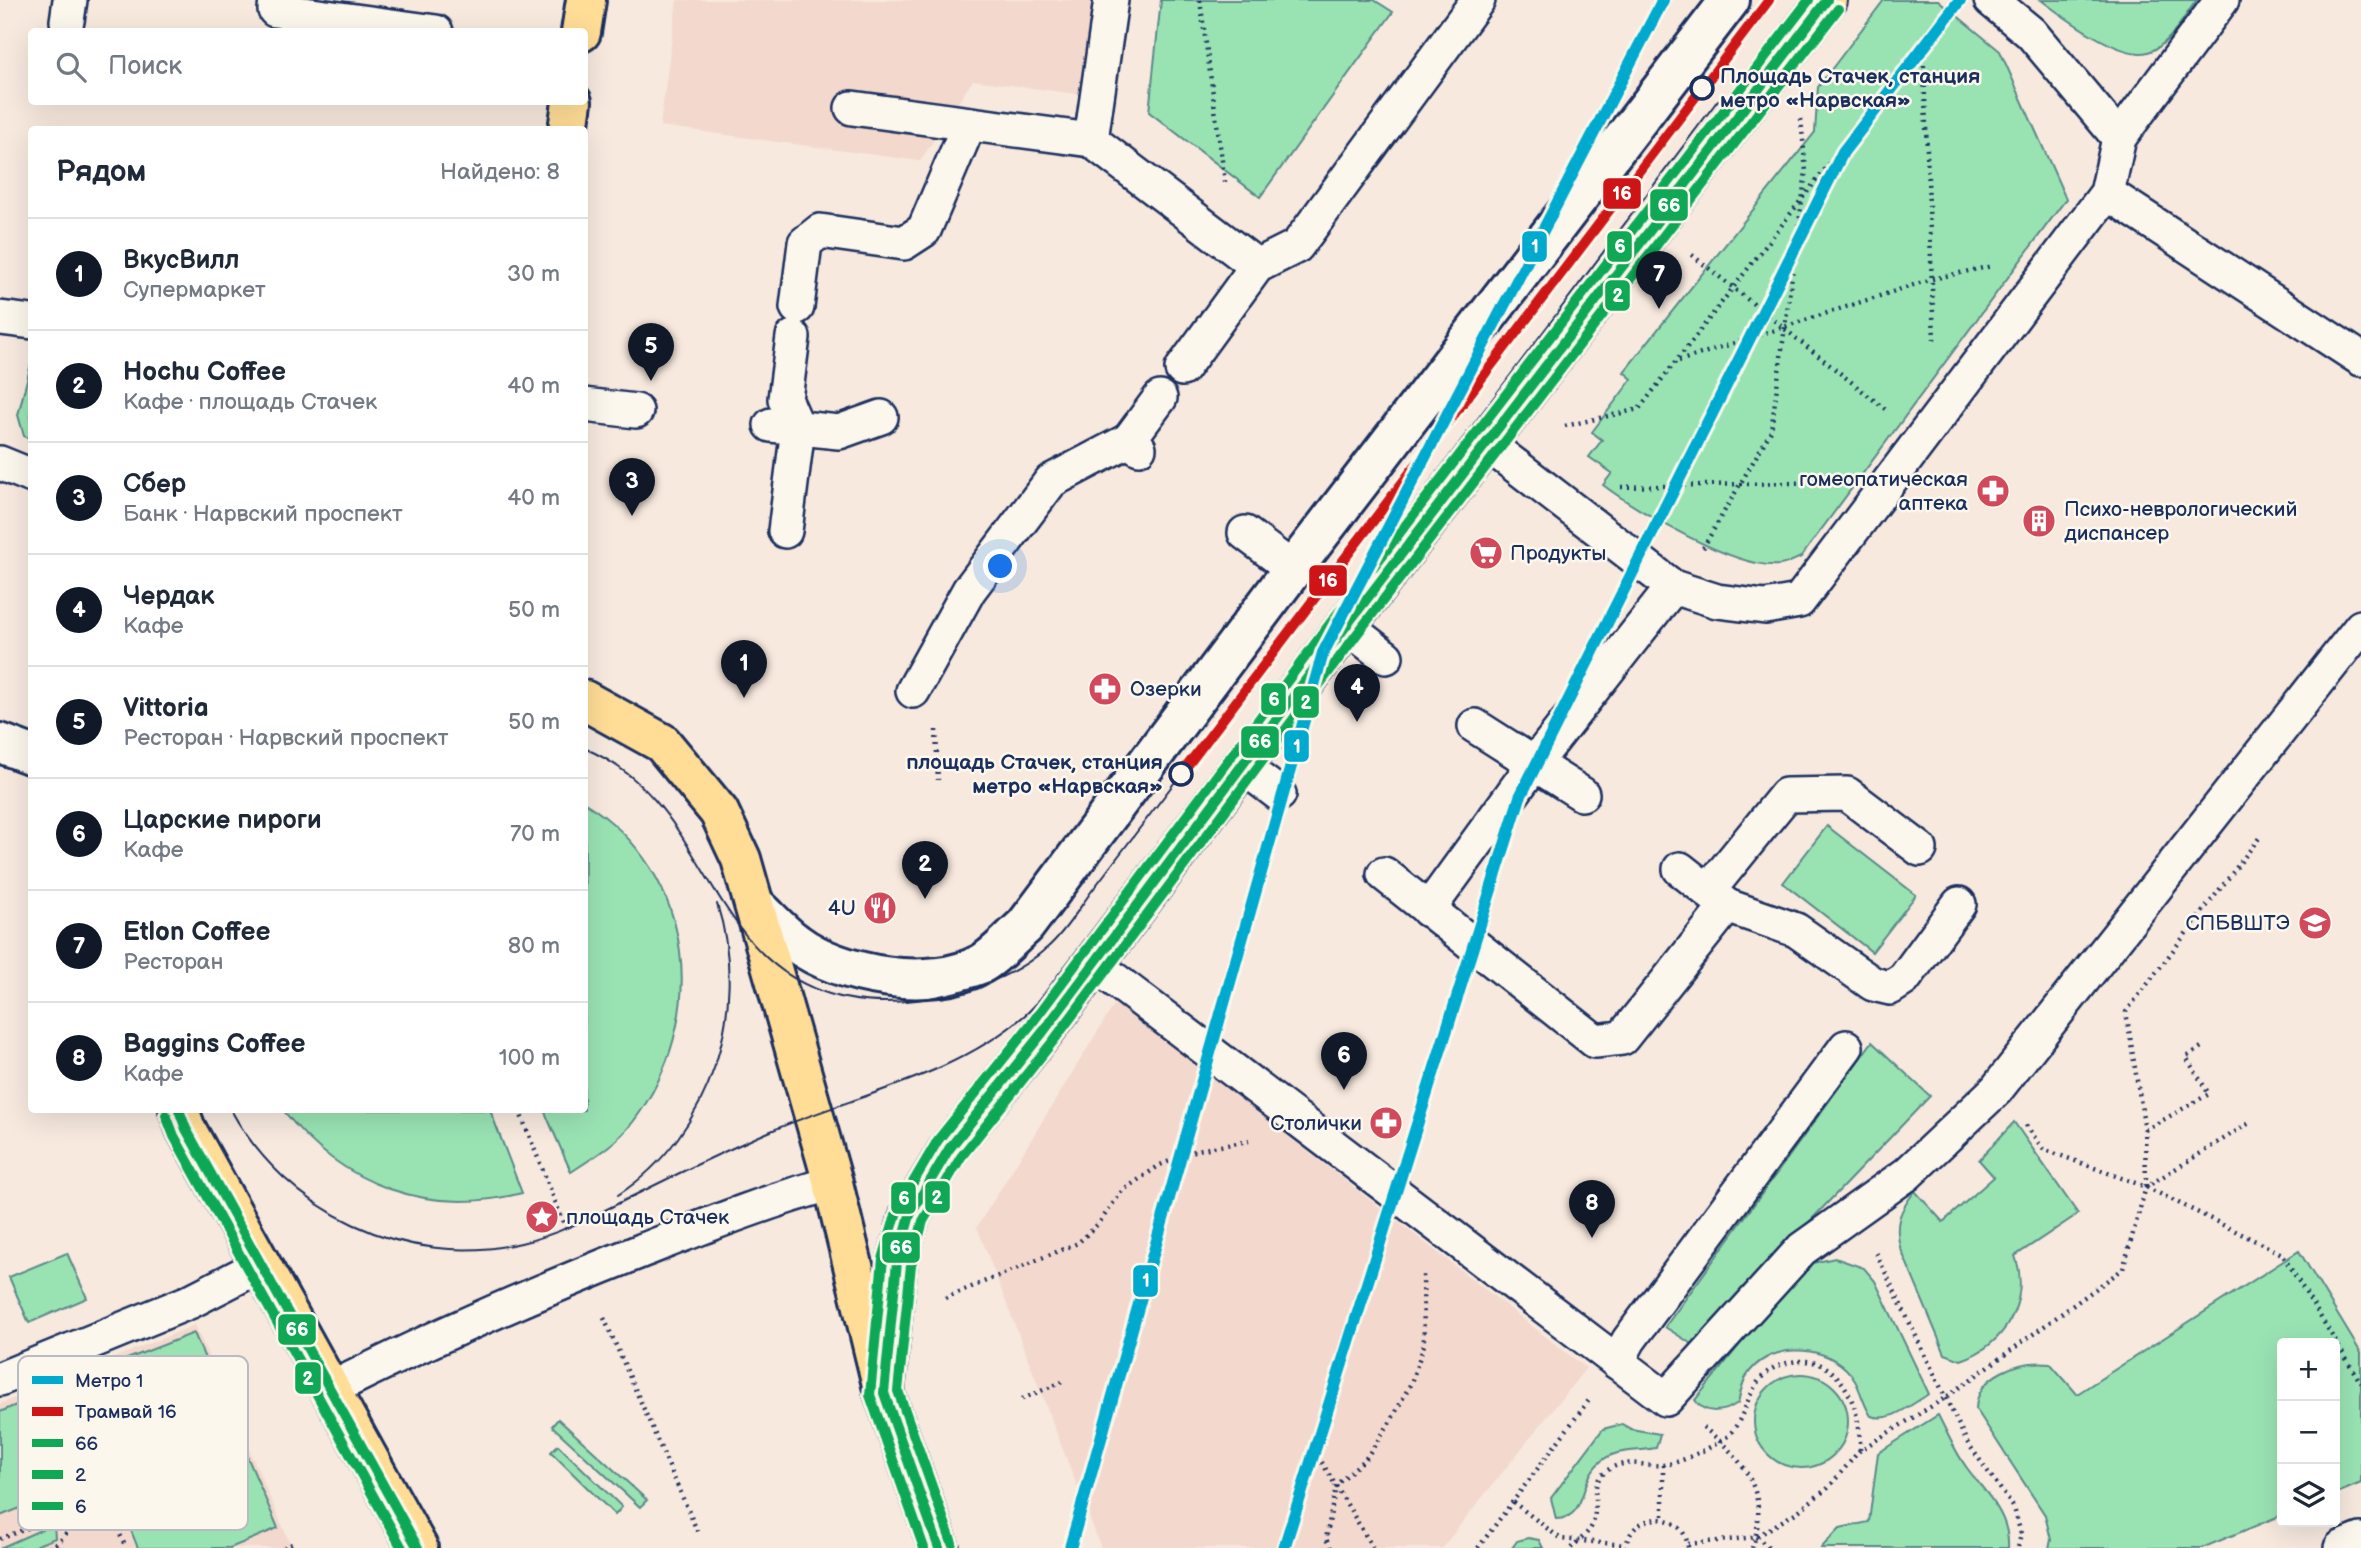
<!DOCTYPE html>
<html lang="ru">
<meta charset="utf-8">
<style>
:root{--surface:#fff;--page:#f2f2f3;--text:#1f2937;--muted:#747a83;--line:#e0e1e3;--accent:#111827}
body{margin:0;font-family:"Balsamiq Sans",sans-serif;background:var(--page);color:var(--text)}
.controls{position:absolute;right:21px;bottom:21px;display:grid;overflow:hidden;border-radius:7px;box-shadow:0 7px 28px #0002}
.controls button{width:63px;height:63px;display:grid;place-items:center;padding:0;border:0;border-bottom:2px solid var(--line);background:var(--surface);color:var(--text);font:35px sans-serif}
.you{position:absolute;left:1001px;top:567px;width:24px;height:24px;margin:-18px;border:5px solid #fff;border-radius:50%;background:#1a73e8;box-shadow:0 0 0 10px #1a73e833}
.badge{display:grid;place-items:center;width:46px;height:46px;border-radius:50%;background:var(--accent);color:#fff;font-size:23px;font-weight:700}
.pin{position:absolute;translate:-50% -58px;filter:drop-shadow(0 2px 4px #0008)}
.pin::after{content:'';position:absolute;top:37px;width:24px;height:21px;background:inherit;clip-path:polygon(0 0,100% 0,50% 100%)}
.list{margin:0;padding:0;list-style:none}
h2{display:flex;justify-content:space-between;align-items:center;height:91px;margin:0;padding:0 28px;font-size:30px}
h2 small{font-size:23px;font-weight:400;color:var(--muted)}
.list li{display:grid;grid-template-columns:46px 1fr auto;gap:21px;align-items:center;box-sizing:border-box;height:112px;padding:0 28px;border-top:2px solid var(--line)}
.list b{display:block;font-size:26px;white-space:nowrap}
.list p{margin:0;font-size:23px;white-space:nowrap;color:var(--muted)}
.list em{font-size:23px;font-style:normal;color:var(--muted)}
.icon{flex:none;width:38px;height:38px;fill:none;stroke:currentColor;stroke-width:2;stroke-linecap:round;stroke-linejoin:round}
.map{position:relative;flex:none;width:2361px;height:1548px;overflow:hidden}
.search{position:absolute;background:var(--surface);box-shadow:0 7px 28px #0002;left:28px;top:28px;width:560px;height:77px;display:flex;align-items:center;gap:18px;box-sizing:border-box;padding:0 24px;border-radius:7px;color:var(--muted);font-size:26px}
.panel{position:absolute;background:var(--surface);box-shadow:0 7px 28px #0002;left:28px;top:126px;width:560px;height:987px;border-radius:7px}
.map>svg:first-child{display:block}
.built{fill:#f3d8cd}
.green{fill:#99e3b3;stroke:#5a8988;stroke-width:2}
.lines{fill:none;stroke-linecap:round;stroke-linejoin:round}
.lane-casing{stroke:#1b2f5e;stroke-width:38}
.street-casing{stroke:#1b2f5e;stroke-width:44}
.primary-casing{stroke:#1b2f5e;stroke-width:44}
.path{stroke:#1b2f5e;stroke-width:4.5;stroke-dasharray:2 5;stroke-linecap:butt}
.lane{stroke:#fbf7ec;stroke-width:33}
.street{stroke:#fbf7ec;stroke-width:38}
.primary{stroke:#ffdd96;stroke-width:38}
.tram{stroke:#1b2f5e;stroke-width:2}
.bus-1-casing{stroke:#fbf7ec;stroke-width:16}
.bus-2-casing{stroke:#fbf7ec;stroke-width:16}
.bus-3-casing{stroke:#fbf7ec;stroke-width:16}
.bus-1{stroke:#10a855;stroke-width:10}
.bus-2{stroke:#10a855;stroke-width:10}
.bus-3{stroke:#10a855;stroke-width:10}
.tram-1-casing{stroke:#fbf7ec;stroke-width:16}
.tram-1{stroke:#ce1417;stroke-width:10}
.metro-1-casing{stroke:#fbf7ec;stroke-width:18}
.metro-1{stroke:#00a9ce;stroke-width:12}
.stop-dot{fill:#fbf7ec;stroke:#1b2f5e;stroke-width:3.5}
.labels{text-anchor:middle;stroke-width:5;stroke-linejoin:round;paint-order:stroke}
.stop-label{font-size:21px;font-weight:bold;fill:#1b2f5e;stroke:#fbf7ec;text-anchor:start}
.poi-label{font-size:21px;fill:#1b2f5e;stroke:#fbf7ec;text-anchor:end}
.key{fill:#fbf7ec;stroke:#b8bbc1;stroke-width:2}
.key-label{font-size:19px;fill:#1b2f5e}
.line-badge{stroke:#fbf7ec;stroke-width:2.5}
.badge-label{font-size:19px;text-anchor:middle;font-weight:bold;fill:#fff}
</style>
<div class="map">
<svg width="2361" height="1548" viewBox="0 0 2361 1548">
<rect width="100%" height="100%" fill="#f7e9de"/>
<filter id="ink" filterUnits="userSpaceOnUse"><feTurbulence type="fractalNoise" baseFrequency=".0143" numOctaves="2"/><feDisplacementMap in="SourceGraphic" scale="14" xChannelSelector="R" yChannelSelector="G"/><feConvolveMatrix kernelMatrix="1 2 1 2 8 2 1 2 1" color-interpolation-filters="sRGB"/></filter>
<g filter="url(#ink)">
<g class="built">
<polygon points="677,0 1098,0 1085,95 973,80 920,161 660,126"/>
<polygon points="1116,1002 1586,1368 1442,1548 1101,1548 977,1227"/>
<polygon points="195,1325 292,1548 0,1548 0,1404"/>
</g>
<g class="green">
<polygon points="1161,0 1374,0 1393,12 1260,197 1149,112"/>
<path d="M 1884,0 L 1938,0 L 2000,51 L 2066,199 L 1801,557 C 1794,560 1787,564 1780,565 C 1737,570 1637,511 1603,485 L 1612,473 L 1589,457 L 1602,440 L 1592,432 L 1632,379 L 1624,372 L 1815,132 L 1818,87 Z"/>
<path d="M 2041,0 L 2197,0 C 2184,16 2169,47 2148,52 C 2121,60 2062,16 2041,0 Z"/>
<polygon points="31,364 31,439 24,436 18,415"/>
<path d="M 585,803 C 697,873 710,1020 633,1122 C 617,1143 593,1158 571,1172 L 544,1110 L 584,1110 Z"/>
<polygon points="1827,826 1916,895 1872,952 1783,883"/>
<polygon points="1872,1042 1930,1096 1692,1344 1665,1327"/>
<path d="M 283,1110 L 490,1110 L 522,1193 C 429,1217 342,1186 283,1110 Z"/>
<path d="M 2014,1122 L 2078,1214 L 2015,1256 C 2031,1300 2005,1346 1961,1360 L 1945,1354 L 1900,1247 C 1894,1223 1900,1210 1915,1191 L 1943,1222 L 1994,1177 L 1979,1160 Z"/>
<path d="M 2299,1251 L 2361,1353 L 2361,1483 L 2335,1494 L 2335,1343 L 2282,1343 L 2282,1515 L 2202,1548 L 2049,1548 L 2051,1540 L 2045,1515 L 1976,1409 C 1977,1374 2020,1360 2050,1363 L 2077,1394 Z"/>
<polygon points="67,1253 87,1298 29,1323 9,1277"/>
<path d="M 1835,1258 L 1864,1268 L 1875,1281 L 1929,1394 C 1911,1404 1892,1423 1871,1416 C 1861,1401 1860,1382 1846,1369 C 1820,1343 1766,1343 1746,1377 C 1742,1384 1740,1394 1738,1403 C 1724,1412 1705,1416 1695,1400 L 1804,1265 Z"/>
<polygon points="194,1333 278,1528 230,1548 138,1548 128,1523 149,1515 117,1441 122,1361"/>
<polygon points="102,1368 97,1447 58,1463 69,1489 0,1516 0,1412"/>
<circle cx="1801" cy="1421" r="47"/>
<path d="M 1938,1415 C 1947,1432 1955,1452 1967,1468 C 1986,1494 2010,1514 2008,1548 L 1821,1548 L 1840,1528 L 1869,1522 L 1878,1453 Z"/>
<polygon points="558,1419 647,1500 640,1507 552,1426"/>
<path d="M 1622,1424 L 1631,1429 L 1660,1434 L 1656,1448 C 1637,1452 1615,1448 1599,1463 C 1579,1481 1587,1519 1556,1519 L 1551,1498 L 1603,1429 Z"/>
<polygon points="558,1445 622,1507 615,1515 551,1452"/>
<polygon points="54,1524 55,1538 30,1548 0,1548"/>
<polygon points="1528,1538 1539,1540 1543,1548 1512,1548 1517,1541"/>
</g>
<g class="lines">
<defs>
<g id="lane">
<polyline points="276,0 275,10 436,32"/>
<polyline points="1991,0 2031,33 2119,138"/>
<polyline points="67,21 70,0"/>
<polyline points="852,108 1091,140 1257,266 1297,246 1478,0"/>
<polyline points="1091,140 1111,0"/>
<polyline points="2107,193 2361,359"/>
<polyline points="797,307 805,243 820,231 904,243 924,230 969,124"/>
<polyline points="0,318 32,322"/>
<polyline points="1182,369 1257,266"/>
<polyline points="584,405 636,411"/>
<polyline points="771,425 839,432 881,417"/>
<polyline points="1486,443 1673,587 1717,601 1765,607 1799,601 2107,193 2119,138 2222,0"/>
<polyline points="1139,448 1129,440 1160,398"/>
<polyline points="0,463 32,476"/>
<polyline points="785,531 798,428 785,399 793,337"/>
<polyline points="1245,533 1293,569"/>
<polyline points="1346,626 1386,657"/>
<polyline points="913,691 969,590 1051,481 1129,440"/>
<polyline points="1475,726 1582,794"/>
<polyline points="1242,766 1279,794"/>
<polyline points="1384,874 1595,1041 1622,1038 1727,906 1680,869"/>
<polyline points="1708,891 1786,795 1847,794 1920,849"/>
<polyline points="1727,906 1796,930 1873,984 1890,988 1904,979 1959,904"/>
<polyline points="1428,910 1534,764 1673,587"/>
<polyline points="1094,964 1666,1399 1802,1249 1907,1174 1996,1090 2361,627"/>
<polyline points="1617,1362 1629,1340 1846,1047"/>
<polyline points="0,1379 189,1302 261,1265"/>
<path d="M 329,1390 C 431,1338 535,1293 641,1251 C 705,1226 767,1201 833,1183"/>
<polyline points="2341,1548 2361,1540"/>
</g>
<g id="street">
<polyline points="0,743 32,755"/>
<path d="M 757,907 C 770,919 782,933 796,943 C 840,976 931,992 981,964 C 997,955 1011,938 1025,926 L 1293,569 L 1730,0"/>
</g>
<g id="primary">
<polyline points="581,32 586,0"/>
<polyline points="568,130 572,102"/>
<polyline points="584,700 662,743 719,812 741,859 833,1183 884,1393 939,1548"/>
<polyline points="179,1110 186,1129 418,1548"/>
<polyline points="884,1393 897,1262 910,1215 949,1149 1043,1032 1346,626 1827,0"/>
</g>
</defs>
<use href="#lane" class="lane-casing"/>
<use href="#street" class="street-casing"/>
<use href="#primary" class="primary-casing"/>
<g class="path">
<polyline points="1200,0 1225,182"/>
<polyline points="1923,44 1934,340"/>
<polyline points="1692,255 1885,409"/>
<polyline points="1679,361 1932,279 1992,266"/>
<polyline points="1565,426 1639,409 1947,12"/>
<polyline points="1621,487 1829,482"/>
<polyline points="1703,548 1771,431 1806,171 1801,119"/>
<polyline points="936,730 938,780"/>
<polyline points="519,1110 566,1229"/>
<polyline points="2026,1125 2043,1149 2146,1187 2282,1254 2361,1383"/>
<polyline points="2145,1130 2126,1012 2259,838"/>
<polyline points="2146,1186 2145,1130 2209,1094 2186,1057 2203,1046"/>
<polyline points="1876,1253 1967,1442 2014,1508 2021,1534 2018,1548"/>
<polyline points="945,1298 1078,1243 1099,1223 1122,1191 1160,1165 1197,1150 1249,1141"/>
<polyline points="604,1318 699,1535"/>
<polyline points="113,1385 104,1498 126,1548"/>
<polyline points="1022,1399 1062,1382"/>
<path d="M 1703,1427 C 1744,1459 1771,1493 1752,1548"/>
<polyline points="1311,1444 1373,1548"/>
<polyline points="1663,1465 1663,1519"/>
<polyline points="1513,1502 1561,1539 1626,1545"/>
<polyline points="1756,1537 1770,1548"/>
<polyline points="0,1539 104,1498"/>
<polyline points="1688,1544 1756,1537 1797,1512 1828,1488 1860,1450 1945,1398 2123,1269 2146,1187 2251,1122"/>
<path d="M 49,1548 C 65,1541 72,1526 75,1509"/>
<polyline points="284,1548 296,1542"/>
<polyline points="1331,1548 1326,1539 1336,1485 1366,1458 1391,1421 1411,1383 1424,1345 1423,1274"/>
<polyline points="1478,1548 1589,1400"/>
<path d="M 1571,1548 C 1577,1542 1585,1536 1590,1529 C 1601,1513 1588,1487 1603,1474 C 1623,1456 1641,1467 1663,1465 C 1681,1463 1702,1451 1718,1443 C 1751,1425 1742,1381 1778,1366 C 1835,1343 1862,1402 1860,1450"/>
<path d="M 1626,1548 C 1630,1510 1685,1509 1688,1548"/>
</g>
<use href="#lane" class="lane"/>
<use href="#street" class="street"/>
<use href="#primary" class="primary"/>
<g class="tram">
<path d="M 584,748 C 667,783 689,858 738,925 C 790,998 865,1014 949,994 C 988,985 1018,973 1048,947 C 1065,932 1078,910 1091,892 C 1121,853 1151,813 1181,774"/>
<path d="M 231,1110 C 286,1211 406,1270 521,1243 C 561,1234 597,1214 633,1196 C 679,1173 724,1151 771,1131 C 855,1095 954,1077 1025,1015 C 1040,1002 1052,982 1065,966 L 1718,100"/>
<path d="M 618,1195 C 712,1134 750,1007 717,904"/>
</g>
<defs>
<g id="bus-1">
<polyline points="179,1110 186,1129 418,1548"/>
<polyline points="939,1548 884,1393 897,1262 910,1215 949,1149 1043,1032 1346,626 1827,0"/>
</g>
<g id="bus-2">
<polyline points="166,1115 174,1136 402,1548"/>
<polyline points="952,1543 898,1391 911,1265 923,1221 961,1157 1054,1040 1357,634 1838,9"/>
</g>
<polyline id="bus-3" points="924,1548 870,1395 883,1259 898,1208 938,1140 1032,1023 1335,617 1809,0"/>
</defs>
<use href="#bus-1" class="bus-1-casing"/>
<use href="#bus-2" class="bus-2-casing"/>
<use href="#bus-3" class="bus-3-casing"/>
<use href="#bus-1" class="bus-1"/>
<use href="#bus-2" class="bus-2"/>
<use href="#bus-3" class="bus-3"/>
<defs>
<polyline id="tram-1" points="1181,774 1769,0"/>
</defs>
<use href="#tram-1" class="tram-1-casing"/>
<use href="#tram-1" class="tram-1"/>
<defs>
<g id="metro-1">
<polyline points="1070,1548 1323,653 1663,0"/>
<polyline points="1284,1548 1520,797 1843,152 1960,0"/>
</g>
</defs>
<use href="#metro-1" class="metro-1-casing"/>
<use href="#metro-1" class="metro-1"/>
</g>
</g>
<defs>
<symbol id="pharmacy-disc" viewBox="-11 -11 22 22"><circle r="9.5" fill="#d1495b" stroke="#fbf7ec"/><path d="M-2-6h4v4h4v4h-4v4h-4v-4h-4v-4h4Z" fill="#fff"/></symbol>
<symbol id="building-disc" viewBox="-11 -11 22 22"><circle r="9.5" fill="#d1495b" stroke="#fbf7ec"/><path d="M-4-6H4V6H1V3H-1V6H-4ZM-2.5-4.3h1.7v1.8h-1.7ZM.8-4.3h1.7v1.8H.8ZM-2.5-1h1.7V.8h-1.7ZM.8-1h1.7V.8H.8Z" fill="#fff"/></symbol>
<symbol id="supermarket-disc" viewBox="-11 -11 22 22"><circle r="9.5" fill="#d1495b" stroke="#fbf7ec"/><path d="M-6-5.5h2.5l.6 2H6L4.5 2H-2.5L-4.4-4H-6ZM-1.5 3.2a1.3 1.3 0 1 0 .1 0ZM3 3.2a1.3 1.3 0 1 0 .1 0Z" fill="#fff"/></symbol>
<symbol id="restaurant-disc" viewBox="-11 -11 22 22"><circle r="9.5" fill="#d1495b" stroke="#fbf7ec"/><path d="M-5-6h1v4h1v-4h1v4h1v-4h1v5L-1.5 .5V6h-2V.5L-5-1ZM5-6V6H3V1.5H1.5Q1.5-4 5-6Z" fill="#fff"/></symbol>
<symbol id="university-disc" viewBox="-11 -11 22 22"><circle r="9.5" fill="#d1495b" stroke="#fbf7ec"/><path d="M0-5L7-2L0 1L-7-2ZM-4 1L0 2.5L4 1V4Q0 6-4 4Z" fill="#fff"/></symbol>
<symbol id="sight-disc" viewBox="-11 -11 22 22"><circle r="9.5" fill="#d1495b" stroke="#fbf7ec"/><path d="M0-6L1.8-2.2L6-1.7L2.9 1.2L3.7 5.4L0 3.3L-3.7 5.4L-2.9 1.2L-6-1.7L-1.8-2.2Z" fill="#fff"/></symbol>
</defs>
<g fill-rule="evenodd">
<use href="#pharmacy-disc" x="1974" y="472" width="38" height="38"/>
<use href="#building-disc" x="2020" y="502" width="38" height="38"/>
<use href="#supermarket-disc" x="1467" y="534" width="38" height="38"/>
<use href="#pharmacy-disc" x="1086" y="670" width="38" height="38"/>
<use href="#restaurant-disc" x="861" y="889" width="38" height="38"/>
<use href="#university-disc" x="2296" y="904" width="38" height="38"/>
<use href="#pharmacy-disc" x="1367" y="1104" width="38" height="38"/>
<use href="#sight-disc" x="523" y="1198" width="38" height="38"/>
</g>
<g class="stop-dot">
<circle cx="1702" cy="88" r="11"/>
<circle cx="1181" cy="774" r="11"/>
</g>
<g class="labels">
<g class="stop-label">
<text x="1720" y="83">Площадь Стачек, станция<tspan x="1720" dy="24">метро «Нарвская»</tspan></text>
<text x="1163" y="769" text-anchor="end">площадь Стачек, станция<tspan x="1163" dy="24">метро «Нарвская»</tspan></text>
</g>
<g class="poi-label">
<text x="1968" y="486">гомеопатическая<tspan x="1968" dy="24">аптека</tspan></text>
<text x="2064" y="516" text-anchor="start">Психо-неврологический<tspan x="2064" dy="24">диспансер</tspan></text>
<text x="1510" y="560" text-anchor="start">Продукты</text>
<text x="1130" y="696" text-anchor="start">Озерки</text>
<text x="856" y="915">4U</text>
<text x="2290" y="930">СПБВШТЭ</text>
<text x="1362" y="1130">Столички</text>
<text x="566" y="1224" text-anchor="start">площадь Стачек</text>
</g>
</g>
<rect x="18" y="1356" width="230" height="174" rx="10" class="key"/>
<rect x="32" y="1376" width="31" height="8" fill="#00a9ce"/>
<rect x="32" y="1407" width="31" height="9" fill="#ce1417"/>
<rect x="32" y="1439" width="31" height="8" fill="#10a855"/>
<rect x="32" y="1470" width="31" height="9" fill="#10a855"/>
<rect x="32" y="1502" width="31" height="8" fill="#10a855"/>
<g class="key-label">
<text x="75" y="1387">Метро 1</text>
<text x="75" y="1418">Трамвай 16</text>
<text x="75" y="1450">66</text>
<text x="75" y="1481">2</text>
<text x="75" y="1513">6</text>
</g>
<g class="line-badge">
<rect x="1602" y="177" width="40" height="33" rx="7" fill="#ce1417"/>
<rect x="1649" y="188" width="40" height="34" rx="7" fill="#10a855"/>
<rect x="1521" y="230" width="27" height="33" rx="7" fill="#00a9ce"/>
<rect x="1606" y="230" width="27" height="33" rx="7" fill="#10a855"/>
<rect x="1604" y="279" width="27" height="33" rx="7" fill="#10a855"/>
<rect x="1308" y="564" width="40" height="33" rx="7" fill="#ce1417"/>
<rect x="1260" y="682" width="27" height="34" rx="7" fill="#10a855"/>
<rect x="1292" y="685" width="28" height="34" rx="7" fill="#10a855"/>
<rect x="1240" y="725" width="40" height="34" rx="7" fill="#10a855"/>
<rect x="1283" y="729" width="27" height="34" rx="7" fill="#00a9ce"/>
<rect x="924" y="1180" width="27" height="34" rx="7" fill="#10a855"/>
<rect x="890" y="1181" width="27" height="34" rx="7" fill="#10a855"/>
<rect x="881" y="1231" width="40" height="33" rx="7" fill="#10a855"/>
<rect x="1132" y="1264" width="27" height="34" rx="7" fill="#00a9ce"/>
<rect x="277" y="1313" width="40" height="33" rx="7" fill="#10a855"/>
<rect x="294" y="1361" width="28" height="34" rx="7" fill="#10a855"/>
</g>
<g class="badge-label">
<text x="1622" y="200">16</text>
<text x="1669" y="212">66</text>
<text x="1535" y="253">1</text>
<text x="1620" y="253">6</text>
<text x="1618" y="302">2</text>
<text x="1328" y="587">16</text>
<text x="1274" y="706">6</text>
<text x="1306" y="709">2</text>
<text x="1260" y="748">66</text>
<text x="1297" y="753">1</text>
<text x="937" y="1204">2</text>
<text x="904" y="1205">6</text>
<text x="901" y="1254">66</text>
<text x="1146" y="1287">1</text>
<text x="297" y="1336">66</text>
<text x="308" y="1385">2</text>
</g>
</svg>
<div class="controls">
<button>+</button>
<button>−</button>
<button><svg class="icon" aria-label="layers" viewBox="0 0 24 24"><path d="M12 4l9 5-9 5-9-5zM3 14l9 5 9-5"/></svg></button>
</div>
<div class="you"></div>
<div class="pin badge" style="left:744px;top:698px">1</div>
<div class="pin badge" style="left:925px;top:899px">2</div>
<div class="pin badge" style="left:632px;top:516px">3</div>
<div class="pin badge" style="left:1357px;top:722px">4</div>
<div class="pin badge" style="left:651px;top:381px">5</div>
<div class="pin badge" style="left:1344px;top:1090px">6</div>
<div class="pin badge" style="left:1659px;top:309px">7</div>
<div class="pin badge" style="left:1592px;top:1238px">8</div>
<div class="search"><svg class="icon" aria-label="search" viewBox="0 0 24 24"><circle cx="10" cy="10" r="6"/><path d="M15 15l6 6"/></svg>Поиск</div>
<section class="panel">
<h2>Рядом<small>Найдено: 8</small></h2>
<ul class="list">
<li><span class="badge">1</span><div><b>ВкусВилл</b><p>Супермаркет</p></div><em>30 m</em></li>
<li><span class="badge">2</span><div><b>Hochu Coffee</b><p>Кафе · площадь Стачек</p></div><em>40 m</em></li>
<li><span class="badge">3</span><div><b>Сбер</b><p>Банк · Нарвский проспект</p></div><em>40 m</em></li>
<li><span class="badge">4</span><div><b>Чердак</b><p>Кафе</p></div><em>50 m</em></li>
<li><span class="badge">5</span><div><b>Vittoria</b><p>Ресторан · Нарвский проспект</p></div><em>50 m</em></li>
<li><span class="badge">6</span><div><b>Царские пироги</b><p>Кафе</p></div><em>70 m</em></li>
<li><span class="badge">7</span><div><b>Etlon Coffee</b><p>Ресторан</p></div><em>80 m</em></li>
<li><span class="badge">8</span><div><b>Baggins Coffee</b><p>Кафе</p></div><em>100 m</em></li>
</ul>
</section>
</div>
